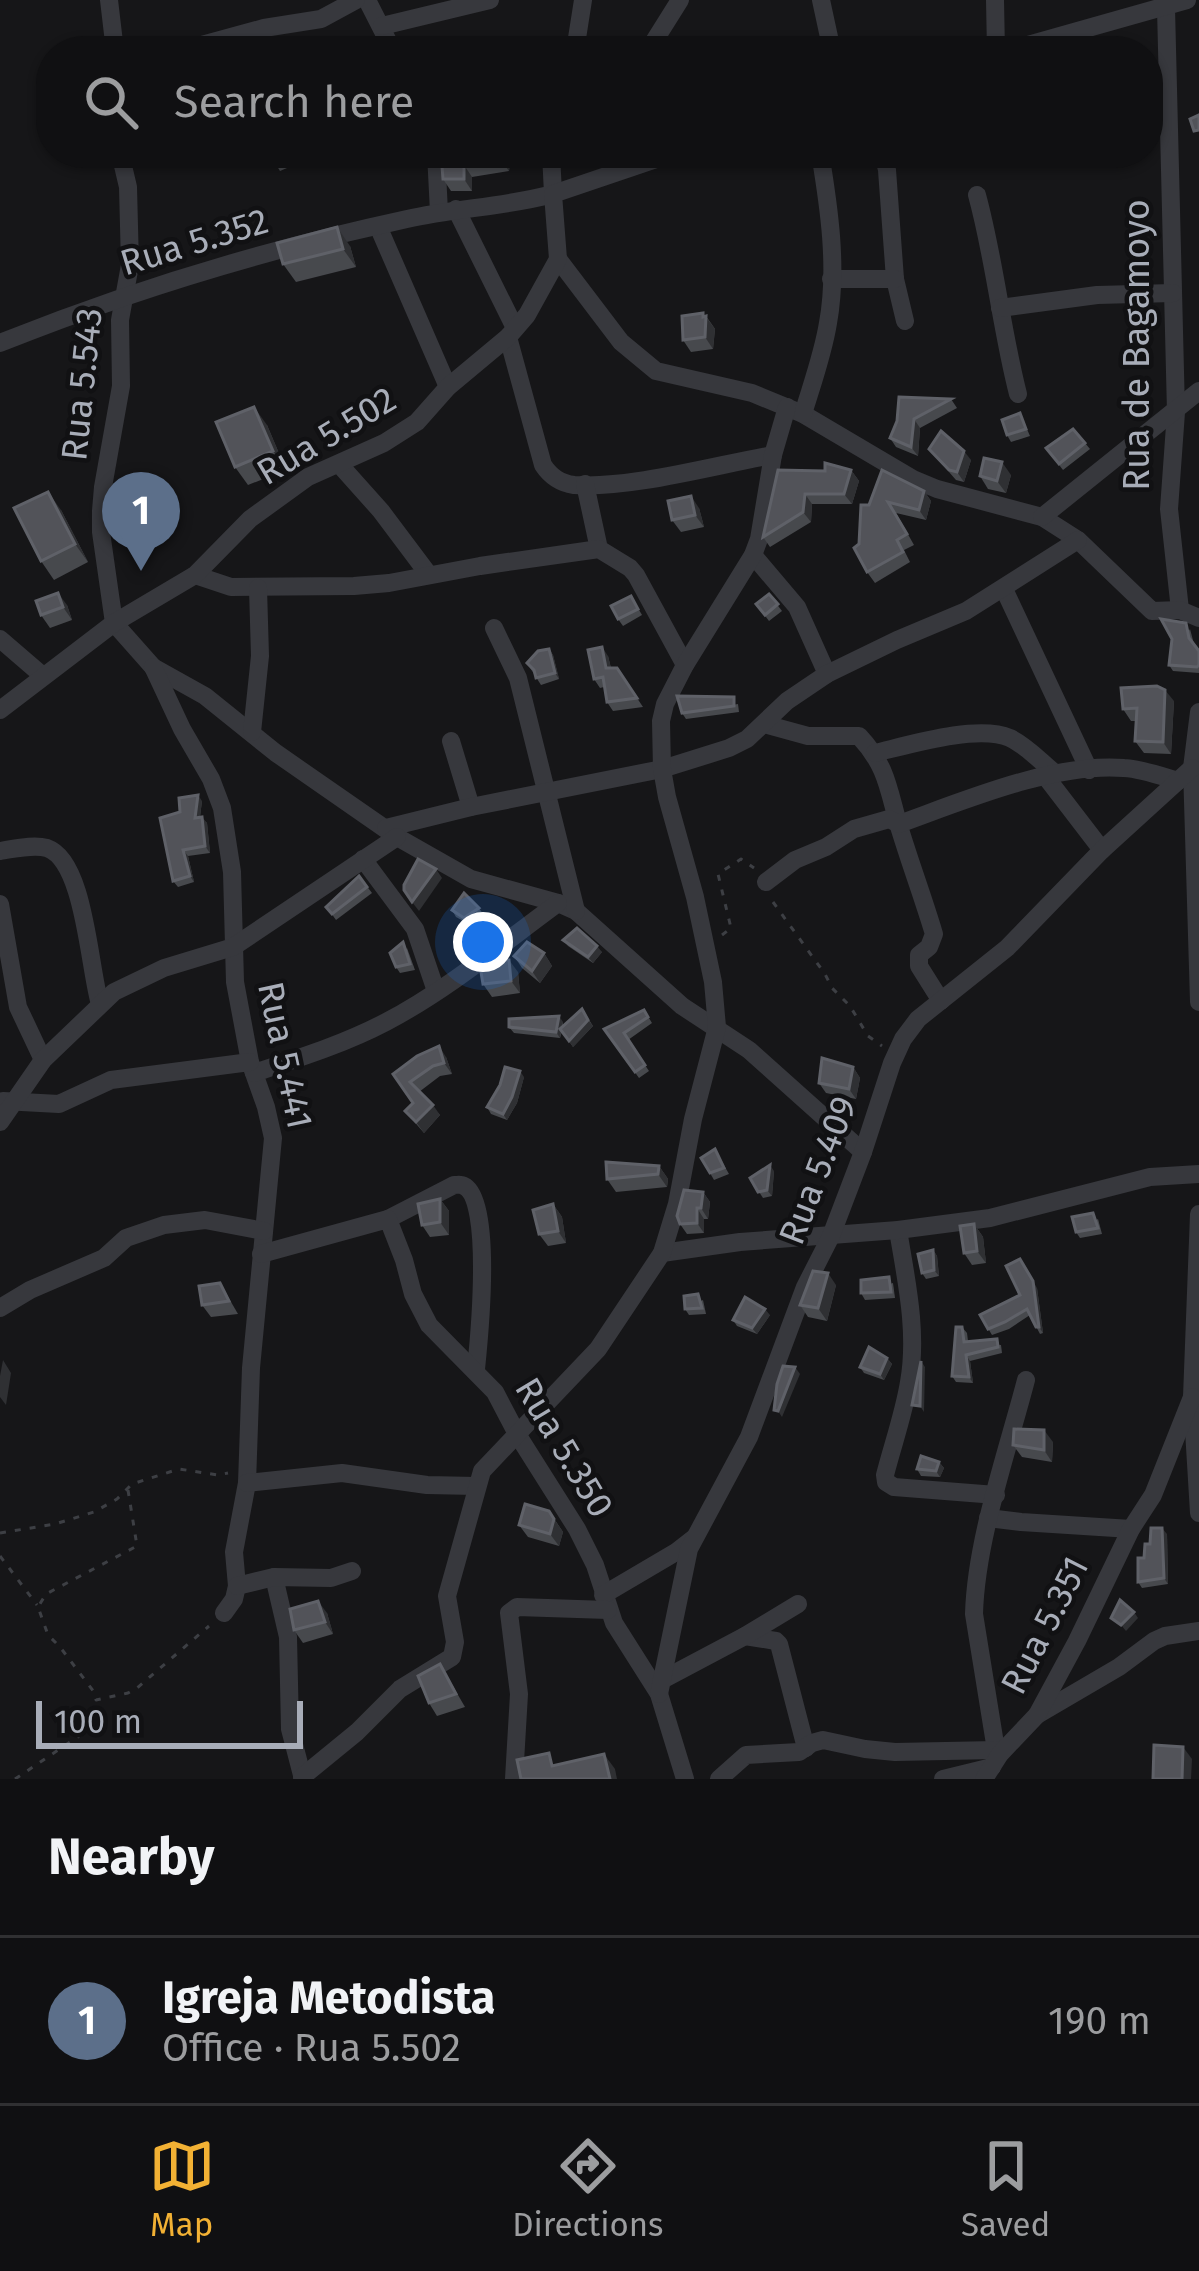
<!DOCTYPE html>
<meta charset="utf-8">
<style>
:root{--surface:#101012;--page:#1e1e20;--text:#f1f3f6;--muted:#9c9d9f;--line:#303032;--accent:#f2b134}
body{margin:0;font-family:"Fira Sans",sans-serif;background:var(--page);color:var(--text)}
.scale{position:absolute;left:36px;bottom:30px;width:267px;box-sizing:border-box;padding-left:12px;border:6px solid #a8adb8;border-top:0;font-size:33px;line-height:42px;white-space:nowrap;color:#a8adb8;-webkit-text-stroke:9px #111113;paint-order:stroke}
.you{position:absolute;left:483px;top:942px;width:42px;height:42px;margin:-30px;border:9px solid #fff;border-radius:50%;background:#1a73e8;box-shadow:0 0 0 18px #1a73e833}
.badge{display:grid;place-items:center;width:78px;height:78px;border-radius:50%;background:var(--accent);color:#fff;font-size:39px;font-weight:700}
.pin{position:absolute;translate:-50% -99px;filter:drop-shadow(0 3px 6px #0008)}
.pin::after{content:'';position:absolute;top:63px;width:42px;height:36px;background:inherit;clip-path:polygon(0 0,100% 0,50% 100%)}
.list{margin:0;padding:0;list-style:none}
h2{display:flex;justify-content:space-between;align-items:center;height:156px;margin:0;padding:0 48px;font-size:51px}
h2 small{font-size:39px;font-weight:400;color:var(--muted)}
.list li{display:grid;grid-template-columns:78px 1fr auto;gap:36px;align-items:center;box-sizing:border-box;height:168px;padding:0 48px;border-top:3px solid var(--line)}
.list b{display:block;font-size:45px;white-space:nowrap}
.list p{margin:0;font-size:39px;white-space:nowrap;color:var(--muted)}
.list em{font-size:39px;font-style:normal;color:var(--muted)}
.icon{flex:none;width:66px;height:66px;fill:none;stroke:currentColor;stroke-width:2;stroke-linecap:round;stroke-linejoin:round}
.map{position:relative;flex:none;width:1199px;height:1779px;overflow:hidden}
.search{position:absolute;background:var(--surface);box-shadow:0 3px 9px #0004;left:36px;right:36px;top:36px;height:132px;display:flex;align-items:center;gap:30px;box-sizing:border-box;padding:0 42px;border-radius:48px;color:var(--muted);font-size:45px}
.sheet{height:324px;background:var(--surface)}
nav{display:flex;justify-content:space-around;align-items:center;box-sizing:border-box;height:168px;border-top:3px solid var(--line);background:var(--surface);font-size:33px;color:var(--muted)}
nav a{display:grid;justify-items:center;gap:6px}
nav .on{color:var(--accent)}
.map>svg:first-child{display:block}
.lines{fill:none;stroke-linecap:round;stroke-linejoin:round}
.path{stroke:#3d3f44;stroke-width:3;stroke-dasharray:6 9;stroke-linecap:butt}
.street{stroke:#37383d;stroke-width:18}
.wall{fill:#47494d}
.shaded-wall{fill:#2f3033}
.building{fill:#525359;stroke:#5f6168;stroke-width:3}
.labels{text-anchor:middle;stroke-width:9;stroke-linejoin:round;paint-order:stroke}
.street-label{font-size:36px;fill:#a8adb8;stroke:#111113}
</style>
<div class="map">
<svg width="1199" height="1779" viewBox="0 0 1199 1779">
<rect width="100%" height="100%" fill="#161618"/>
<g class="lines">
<g class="path">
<polyline points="773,902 825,974 832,988 850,1006 868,1036 882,1046"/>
<polyline points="722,935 731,928 718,874 741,859 754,868"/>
<polyline points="128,1490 137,1546 46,1594 38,1607 48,1635 60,1647 94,1692 96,1700 128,1693 137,1688 209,1626"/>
<polyline points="0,1533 55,1524 94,1512 117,1499 132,1484 179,1469 218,1475 228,1473"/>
<polyline points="0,1556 37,1605"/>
<polyline points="15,1779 94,1726 96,1703"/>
</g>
<g class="street">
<polyline points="109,0 115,51"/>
<polyline points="367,0 393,51"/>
<polyline points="821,0 832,51"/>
<polyline points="995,0 996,51"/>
<polyline points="1166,8 1176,412 1169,509 1180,610"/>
<polyline points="382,26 490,0"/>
<polyline points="180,51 264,28 321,19 356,0"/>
<polyline points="575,51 583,0"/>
<polyline points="648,51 680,0"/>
<polyline points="1007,51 1187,0"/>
<polyline points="120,153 128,187 130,265 120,320 121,386 103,487 101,511 101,532 114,623 153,667 205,696 276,753 397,837 471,879 558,903 576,911 682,1006 749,1050 863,1152"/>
<polyline points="436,153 439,212"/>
<polyline points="883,153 887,170 895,279 905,321"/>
<path d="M 977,195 C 995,261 1001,328 1018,394"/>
<polyline points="456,209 515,328"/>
<polyline points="378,226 448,387"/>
<polyline points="558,259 621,342 656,371 752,393 803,414 913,479 937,489 1042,517 1078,540 1152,611 1180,610 1199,618"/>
<polyline points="831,279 895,279"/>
<polyline points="1000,308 1097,295 1173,293"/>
<path d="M 508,337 L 543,465 C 551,477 560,483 574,485 C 630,489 716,465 773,455"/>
<path d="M 0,343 C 132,290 268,249 407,219 C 455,208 505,207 553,194 L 551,153"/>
<path d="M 803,414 C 812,384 823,354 828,323 C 838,268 829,207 820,153"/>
<polyline points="339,464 381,511 429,575"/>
<polyline points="585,484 599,549"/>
<polyline points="1042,517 1199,391"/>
<polyline points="753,555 797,607 827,674"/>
<polyline points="195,575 231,587 354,586 389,583 480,566 599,549 630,568 636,575 685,665"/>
<polyline points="1004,589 1089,770"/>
<polyline points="494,628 518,678 576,911"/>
<polyline points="0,639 43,676"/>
<polyline points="153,667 182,729 211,779 222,808 232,872 235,982 250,1062 266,1107 273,1138 251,1368 247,1483 234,1552 237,1586 234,1599 224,1613"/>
<polyline points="0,710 114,623 195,575 250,519 308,477 384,443 417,422 448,387 508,337 527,315 558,259 553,194 674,153"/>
<polyline points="1199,712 1192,768 1199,1002"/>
<path d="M 764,724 L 808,736 L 859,736 C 886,765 888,787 898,823 C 909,860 923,897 934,934 L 929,947 L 919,955 L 919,966 L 941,1001"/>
<polyline points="252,732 260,656 258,588"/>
<polyline points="451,741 471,807"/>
<path d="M 875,753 C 909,745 977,724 1010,738 C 1027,746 1041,762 1056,774"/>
<polyline points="1046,777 1102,850"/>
<polyline points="386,828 471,807 662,769 729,748 747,739 787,701 827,674 897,640 966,611 1078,540"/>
<path d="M 0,851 C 14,849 33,844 47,848 C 85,861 89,968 100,1004"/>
<polyline points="363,859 415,929 436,991"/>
<path d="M 766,882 L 795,860 L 826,847 L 854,829 L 889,819 L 899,824 C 963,801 1055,762 1124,768 C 1142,769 1161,776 1178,781"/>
<polyline points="0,904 18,1007 43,1060"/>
<path d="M 254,1073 C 299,1058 344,1044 386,1022 C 447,990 502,944 558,903"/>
<polyline points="3,1101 59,1104 111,1080 250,1062"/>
<polyline points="0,1122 43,1060 114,992 164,968 233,947 397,837"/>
<polyline points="1199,1214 1192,1397 1199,1513"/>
<path d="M 388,1219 L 454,1185 C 458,1185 461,1184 464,1186 C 493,1199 479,1340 476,1369"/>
<path d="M 898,1230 C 906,1279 918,1332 909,1382 C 904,1413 893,1444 885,1475 L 886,1482 L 894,1487 L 996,1495"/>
<polyline points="662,1253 740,1242 898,1230 990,1218 1150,1177 1199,1174"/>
<polyline points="261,1254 388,1219 404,1260 413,1294 429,1325 495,1392 517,1434 577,1529 595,1565 614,1623 659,1694 685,1779"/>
<polyline points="0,1308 30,1290 104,1258 126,1238 164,1225 205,1220 264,1231"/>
<polyline points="247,1483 342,1473 427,1485 476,1486"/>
<polyline points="988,1518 1021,1522 1131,1529"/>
<polyline points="274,1577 288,1637 290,1729 303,1779"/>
<polyline points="237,1586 274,1577 331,1578 352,1571"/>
<polyline points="603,1595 676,1552 694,1538"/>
<polyline points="745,1636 776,1641 779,1644 806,1748"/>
<polyline points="662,1680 745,1636 798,1604"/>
<polyline points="659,1694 689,1549 749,1437 805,1287 831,1236 863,1152 892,1063 903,1039 918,1019 1007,948 1102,850 1192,768"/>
<polyline points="1037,1715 1119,1667 1154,1641 1165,1636 1199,1631"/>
<path d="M 996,1750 L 974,1614 C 976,1540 1007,1453 1026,1380"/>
<polyline points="302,1777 357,1732 400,1689 452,1657 455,1642 447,1596 482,1471 598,1349 662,1253 677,1204 693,1119 717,1027 713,982 695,897 667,797 662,769 661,721 665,704 685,665 753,555 759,539 773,455 787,407"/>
<polyline points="514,1779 519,1694 509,1613 517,1607 608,1610"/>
<polyline points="719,1779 746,1755 799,1752 812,1743 823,1740 865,1749 895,1752 996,1750 1000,1754"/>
<polyline points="943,1779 992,1767"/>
<polyline points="984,1779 1000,1754 1037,1715 1077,1641 1131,1529 1153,1495 1192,1397"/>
</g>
</g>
<g class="wall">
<polygon points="269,153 297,153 301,162 280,171"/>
<polygon points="441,153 511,153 509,171 472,177 472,191 451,191 443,179"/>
<polygon points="350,246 356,267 296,282 283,264"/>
<polygon points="706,316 715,329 713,349 691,352 683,340"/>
<polygon points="951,399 957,408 920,428 918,456 896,447 890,438 897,421"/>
<polygon points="1020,413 1030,436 1011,442 1007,435"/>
<polygon points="267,425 286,470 248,485 235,467"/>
<polygon points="1085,443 1090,449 1063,470 1046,448"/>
<polygon points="929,449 971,460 964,482 956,480"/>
<polygon points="851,470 859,481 852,504 812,504 811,522 770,547 763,537 825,471"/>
<polygon points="1011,475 1006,493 988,489 980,476"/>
<polygon points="924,491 931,501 926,520 896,513 914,545 904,550 910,562 875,583 867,572 869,505"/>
<polygon points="699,508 704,527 681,532 672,520"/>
<polygon points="61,510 88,562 54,580 41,561"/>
<polygon points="769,594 782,611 769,621 756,604"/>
<polygon points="631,596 642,615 623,626 618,619"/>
<polygon points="67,605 72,620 50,628 41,615"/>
<polygon points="1190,629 1194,644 1199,651 1199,673 1173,671 1169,665"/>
<polygon points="549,649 553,655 559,679 541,685 527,663"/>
<polygon points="608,656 611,668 617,668 643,707 613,711 607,702 604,687 600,688 594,679"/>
<polygon points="1174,701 1171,754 1144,753 1135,741 1136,721 1131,721 1123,709"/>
<polygon points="738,704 739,712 686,719 682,713"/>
<polygon points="202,801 200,817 207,823 210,853 188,856 194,882 178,887 173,881 180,812"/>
<polygon points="359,876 372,893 336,920 331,913"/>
<polygon points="479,908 483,914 469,924 456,917 452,910"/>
<polygon points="563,940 602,952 593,963 568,946"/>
<polygon points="407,948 415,970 400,973 396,967"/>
<polygon points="544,953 552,966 540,983 522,968 514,956"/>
<polygon points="518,972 520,993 492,997 483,984"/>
<polygon points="582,1009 593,1026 573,1047 562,1031 560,1038 514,1033 509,1027 563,1022 563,1026"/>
<polygon points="644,1010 652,1023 628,1040 649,1071 639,1078 604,1029"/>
<polygon points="446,1057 452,1074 440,1076 419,1092 440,1115 424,1133 405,1111 413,1103 393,1074"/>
<polygon points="853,1067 860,1078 856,1099 826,1093 819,1083"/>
<polygon points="524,1077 517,1103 507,1120 491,1114 487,1107"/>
<polygon points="715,1149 729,1174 714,1180 710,1173"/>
<polygon points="659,1166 668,1179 667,1187 616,1192 607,1179"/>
<polygon points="774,1171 772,1196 763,1198 750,1178"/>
<polygon points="703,1192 710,1202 708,1219 704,1219 704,1233 687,1234 680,1224"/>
<polygon points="440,1199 449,1211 449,1235 430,1237 422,1225"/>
<polygon points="553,1204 562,1217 566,1243 548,1246 539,1234"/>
<polygon points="1098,1219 1102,1234 1080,1238 1076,1232"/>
<polygon points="974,1224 983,1237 986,1263 972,1265 964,1253"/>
<polygon points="933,1250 937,1256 939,1276 926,1279 922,1273"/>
<polygon points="220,1283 238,1314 211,1317 202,1305"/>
<polygon points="893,1283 895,1298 865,1300 861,1293"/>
<polygon points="836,1285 827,1321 808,1317 800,1305"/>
<polygon points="1037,1288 1043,1333 1040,1334 1030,1315 1009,1329 992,1335 980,1315"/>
<polygon points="703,1300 706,1314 689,1315 685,1309"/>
<polygon points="770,1315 757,1334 737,1326 733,1320"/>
<polygon points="962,1327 967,1333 968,1341 1001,1345 1002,1353 970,1361 973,1383 956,1382 952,1376"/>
<polygon points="887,1358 892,1364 884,1380 864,1373 860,1367"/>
<polygon points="1053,1442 1052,1462 1022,1457 1013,1445"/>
<polygon points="939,1462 944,1468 940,1477 921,1476 917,1469"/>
<polygon points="549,1511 563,1532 559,1546 528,1537 519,1525"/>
<polygon points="1167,1534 1168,1584 1142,1588 1138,1582 1150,1544"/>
<polygon points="327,1613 333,1634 303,1643 294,1630"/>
<polygon points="440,1664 465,1707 437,1716 429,1703"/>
</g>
<g class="shaded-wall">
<polygon points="501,153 511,153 509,171 500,159"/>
<polygon points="464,165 472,177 472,191 464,179"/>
<polygon points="337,227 350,246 356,267 343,249"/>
<polygon points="703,313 715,329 713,349 705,337"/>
<polygon points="254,407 267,425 286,470 273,451"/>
<polygon points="914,419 920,428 918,456 911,447"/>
<polygon points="964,451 971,460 964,482 957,472"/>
<polygon points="1002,462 1011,475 1006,493 997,481"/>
<polygon points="851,470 859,481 852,504 844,494"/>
<polygon points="924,491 931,501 926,520 919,510"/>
<polygon points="48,492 61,510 88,562 75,544"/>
<polygon points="805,494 812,504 811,522 803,512"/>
<polygon points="691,496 699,508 704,527 695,515"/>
<polygon points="58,593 67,605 72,620 63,607"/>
<polygon points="602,647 608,656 613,676 606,668"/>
<polygon points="549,649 553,655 559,679 555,673"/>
<polygon points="1165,690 1174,701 1171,754 1163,742"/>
<polygon points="198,795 202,801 199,824 195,818"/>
<polygon points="202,817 207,823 210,853 205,846"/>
<polygon points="183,850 188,856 194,882 190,876"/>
<polygon points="436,869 442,878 419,911 412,902"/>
<polygon points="597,946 602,952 593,963 588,957"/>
<polygon points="544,953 552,966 540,983 532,971"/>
<polygon points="509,960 518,972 520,993 511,981"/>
<polygon points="559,1016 563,1022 560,1038 556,1032"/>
<polygon points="588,1020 593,1026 573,1047 569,1041"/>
<polygon points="439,1046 446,1057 452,1074 444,1063"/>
<polygon points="853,1067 860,1078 856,1099 849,1089"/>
<polygon points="520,1071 524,1077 517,1103 507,1120 503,1114"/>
<polygon points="433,1105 440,1115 424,1133 416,1122"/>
<polygon points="770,1165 774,1171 772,1196 767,1190"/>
<polygon points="659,1166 668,1179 667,1187 658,1174"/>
<polygon points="703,1192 710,1202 708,1219 701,1208"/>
<polygon points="440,1199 449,1211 449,1235 440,1222"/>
<polygon points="553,1204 562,1217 566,1243 558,1231"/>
<polygon points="697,1208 704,1219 704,1233 697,1223"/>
<polygon points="974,1224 983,1237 986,1263 977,1251"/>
<polygon points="933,1250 937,1256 939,1276 934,1270"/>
<polygon points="1020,1259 1037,1288 1043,1333 1039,1327"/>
<polygon points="828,1273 836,1285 827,1321 818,1308"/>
<polygon points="765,1309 770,1315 757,1334 752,1328"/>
<polygon points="966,1355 970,1361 973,1383 969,1377"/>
<polygon points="887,1358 892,1364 884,1380 880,1374"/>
<polygon points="3,1360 11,1373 6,1405 0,1397 0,1376"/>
<polygon points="921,1361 925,1367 924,1412 920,1406"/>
<polygon points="795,1367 800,1374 782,1417 778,1411"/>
<polygon points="1044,1430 1053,1442 1052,1462 1044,1450"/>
<polygon points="939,1462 944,1468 940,1477 936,1471"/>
<polygon points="554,1519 563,1532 559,1546 550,1534"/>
<polygon points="1162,1528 1167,1534 1168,1584 1164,1578"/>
<polygon points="318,1601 327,1613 333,1634 325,1622"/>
<polygon points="1134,1612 1138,1618 1126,1631 1121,1625"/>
<polygon points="1183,1747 1192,1759 1191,1779 1182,1779"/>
<polygon points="604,1754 615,1769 617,1779 610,1779"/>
</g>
<g class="building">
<polygon points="1199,115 1199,130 1194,131 1190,119"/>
<polygon points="441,153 501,153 500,159 464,165 464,179 443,179"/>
<polygon points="337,227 343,249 283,264 277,243"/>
<polygon points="703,313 703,317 706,316 705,337 683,340 682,316"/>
<polygon points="899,397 951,399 914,419 911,447 890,438 897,421"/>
<polygon points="254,407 273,451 235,467 216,422"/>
<polygon points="1020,413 1026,429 1007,435 1002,420"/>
<polygon points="1073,429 1085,443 1059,464 1046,448"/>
<polygon points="941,431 964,451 957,472 949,470 929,449"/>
<polygon points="984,458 1002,462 997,481 980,476"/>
<polygon points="825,463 851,470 844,494 805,494 803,512 763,537 778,470 825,471"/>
<polygon points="882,470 924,491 919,510 888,502 907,534 897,540 903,552 867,572 854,548 859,544 861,505 869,505"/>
<polygon points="48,492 75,544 41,561 14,508"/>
<polygon points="691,496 695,515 672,520 668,501"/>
<polygon points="58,593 63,607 41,615 36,601"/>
<polygon points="769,594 778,604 765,615 756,604"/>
<polygon points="631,596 638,609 618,619 611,606"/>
<polygon points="1161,619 1186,623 1189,638 1199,651 1199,665 1197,667 1169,665 1172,639"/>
<polygon points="602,647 606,668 617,668 637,698 607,702 603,677 594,679 588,650"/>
<polygon points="549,649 555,673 536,678 534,670 527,663 538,651"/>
<polygon points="1157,686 1165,690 1163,742 1135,741 1137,708 1123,709 1121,688"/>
<polygon points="677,696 734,697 734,706 682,713"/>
<polygon points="198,795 195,818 202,817 205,846 183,850 190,876 173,881 160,818 180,812 179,798"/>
<polygon points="418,859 436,869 412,902 404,890 404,885"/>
<polygon points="359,876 367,887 332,914 326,907"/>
<polygon points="464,893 479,908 464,918 452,910"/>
<polygon points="577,928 597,946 588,957 563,940"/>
<polygon points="403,942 410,964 396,967 390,953"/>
<polygon points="527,942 544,953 532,971 514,956"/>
<polygon points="479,960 509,960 511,981 483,984"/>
<polygon points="582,1009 588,1020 569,1041 560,1029"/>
<polygon points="644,1010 648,1017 624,1033 645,1065 635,1072 604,1029"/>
<polygon points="559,1016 556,1032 509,1027 509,1019"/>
<polygon points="439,1046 444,1063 433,1066 410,1082 433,1105 416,1122 405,1111 413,1103 393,1074 417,1056"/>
<polygon points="822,1058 853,1067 849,1089 819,1083"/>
<polygon points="505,1067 520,1071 512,1097 503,1114 487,1107 500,1085"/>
<polygon points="715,1149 724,1168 710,1173 701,1158"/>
<polygon points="606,1162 659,1166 658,1174 607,1179"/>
<polygon points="770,1165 767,1190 758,1192 750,1178"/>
<polygon points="684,1190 703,1192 701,1208 697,1208 697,1223 680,1224 677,1216"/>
<polygon points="440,1199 440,1222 422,1225 418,1204"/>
<polygon points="553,1204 558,1231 539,1234 533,1210"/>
<polygon points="1093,1213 1098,1228 1076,1232 1072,1217"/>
<polygon points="974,1224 977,1251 964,1253 960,1226"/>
<polygon points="933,1250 934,1270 922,1273 918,1254"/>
<polygon points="1020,1259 1033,1281 1039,1327 1036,1327 1027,1309 1005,1322 988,1329 980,1315 1020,1295 1006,1266"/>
<polygon points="813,1271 828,1273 818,1308 800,1305"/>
<polygon points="889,1277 891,1292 861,1293 861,1280"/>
<polygon points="220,1283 229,1301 202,1305 199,1286"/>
<polygon points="698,1294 702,1308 685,1309 684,1296"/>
<polygon points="745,1297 765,1309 752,1328 733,1320"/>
<polygon points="956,1327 962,1327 964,1342 997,1339 998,1347 966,1355 969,1377 952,1376"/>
<polygon points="869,1347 887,1358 880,1374 860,1367"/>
<polygon points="921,1361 920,1406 912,1405"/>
<polygon points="783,1366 795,1367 778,1411 774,1410 777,1384"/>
<polygon points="1014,1429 1044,1430 1044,1450 1013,1445"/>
<polygon points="921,1456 939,1462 936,1471 917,1469"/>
<polygon points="525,1504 549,1511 554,1519 550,1534 519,1525"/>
<polygon points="1151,1528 1162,1528 1164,1578 1138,1582 1138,1558 1144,1558 1145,1544 1150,1544"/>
<polygon points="1120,1600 1134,1612 1121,1625 1111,1618"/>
<polygon points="318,1601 325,1622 294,1630 290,1609"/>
<polygon points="440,1664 456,1694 429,1703 418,1676"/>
<polygon points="1154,1745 1183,1747 1182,1779 1153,1779"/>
<polygon points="549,1753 552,1766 604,1754 610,1779 521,1779 517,1760"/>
</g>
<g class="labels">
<g class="street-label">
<text transform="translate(194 241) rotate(-17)" y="13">Rua 5.352</text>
<text transform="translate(1136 345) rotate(-90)" y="13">Rua de Bagamoyo</text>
<text transform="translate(81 384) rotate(-84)" y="13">Rua 5.543</text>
<text transform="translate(326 435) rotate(-31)" y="13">Rua 5.502</text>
<text transform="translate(286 1055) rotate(78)" y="13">Rua 5.441</text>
<text transform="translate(817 1170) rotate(-69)" y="13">Rua 5.409</text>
<text transform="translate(565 1447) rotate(59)" y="13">Rua 5.350</text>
<text transform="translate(1044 1625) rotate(-63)" y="13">Rua 5.351</text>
</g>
</g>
</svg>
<div class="scale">100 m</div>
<div class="you"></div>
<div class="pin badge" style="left:141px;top:571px;background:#5c6f8a">1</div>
<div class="search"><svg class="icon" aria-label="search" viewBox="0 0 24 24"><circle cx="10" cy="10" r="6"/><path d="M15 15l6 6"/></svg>Search here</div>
</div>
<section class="sheet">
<h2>Nearby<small></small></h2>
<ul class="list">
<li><span class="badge" style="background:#5c6f8a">1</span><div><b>Igreja Metodista</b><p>Office · Rua 5.502</p></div><em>190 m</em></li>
</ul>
</section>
<nav>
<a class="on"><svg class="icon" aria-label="map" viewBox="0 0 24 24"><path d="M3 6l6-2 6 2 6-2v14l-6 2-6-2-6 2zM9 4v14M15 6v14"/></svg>Map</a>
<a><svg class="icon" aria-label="directions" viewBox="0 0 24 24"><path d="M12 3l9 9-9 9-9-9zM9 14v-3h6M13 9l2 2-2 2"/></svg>Directions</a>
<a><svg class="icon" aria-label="saved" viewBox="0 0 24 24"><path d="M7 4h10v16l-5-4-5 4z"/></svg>Saved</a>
</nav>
